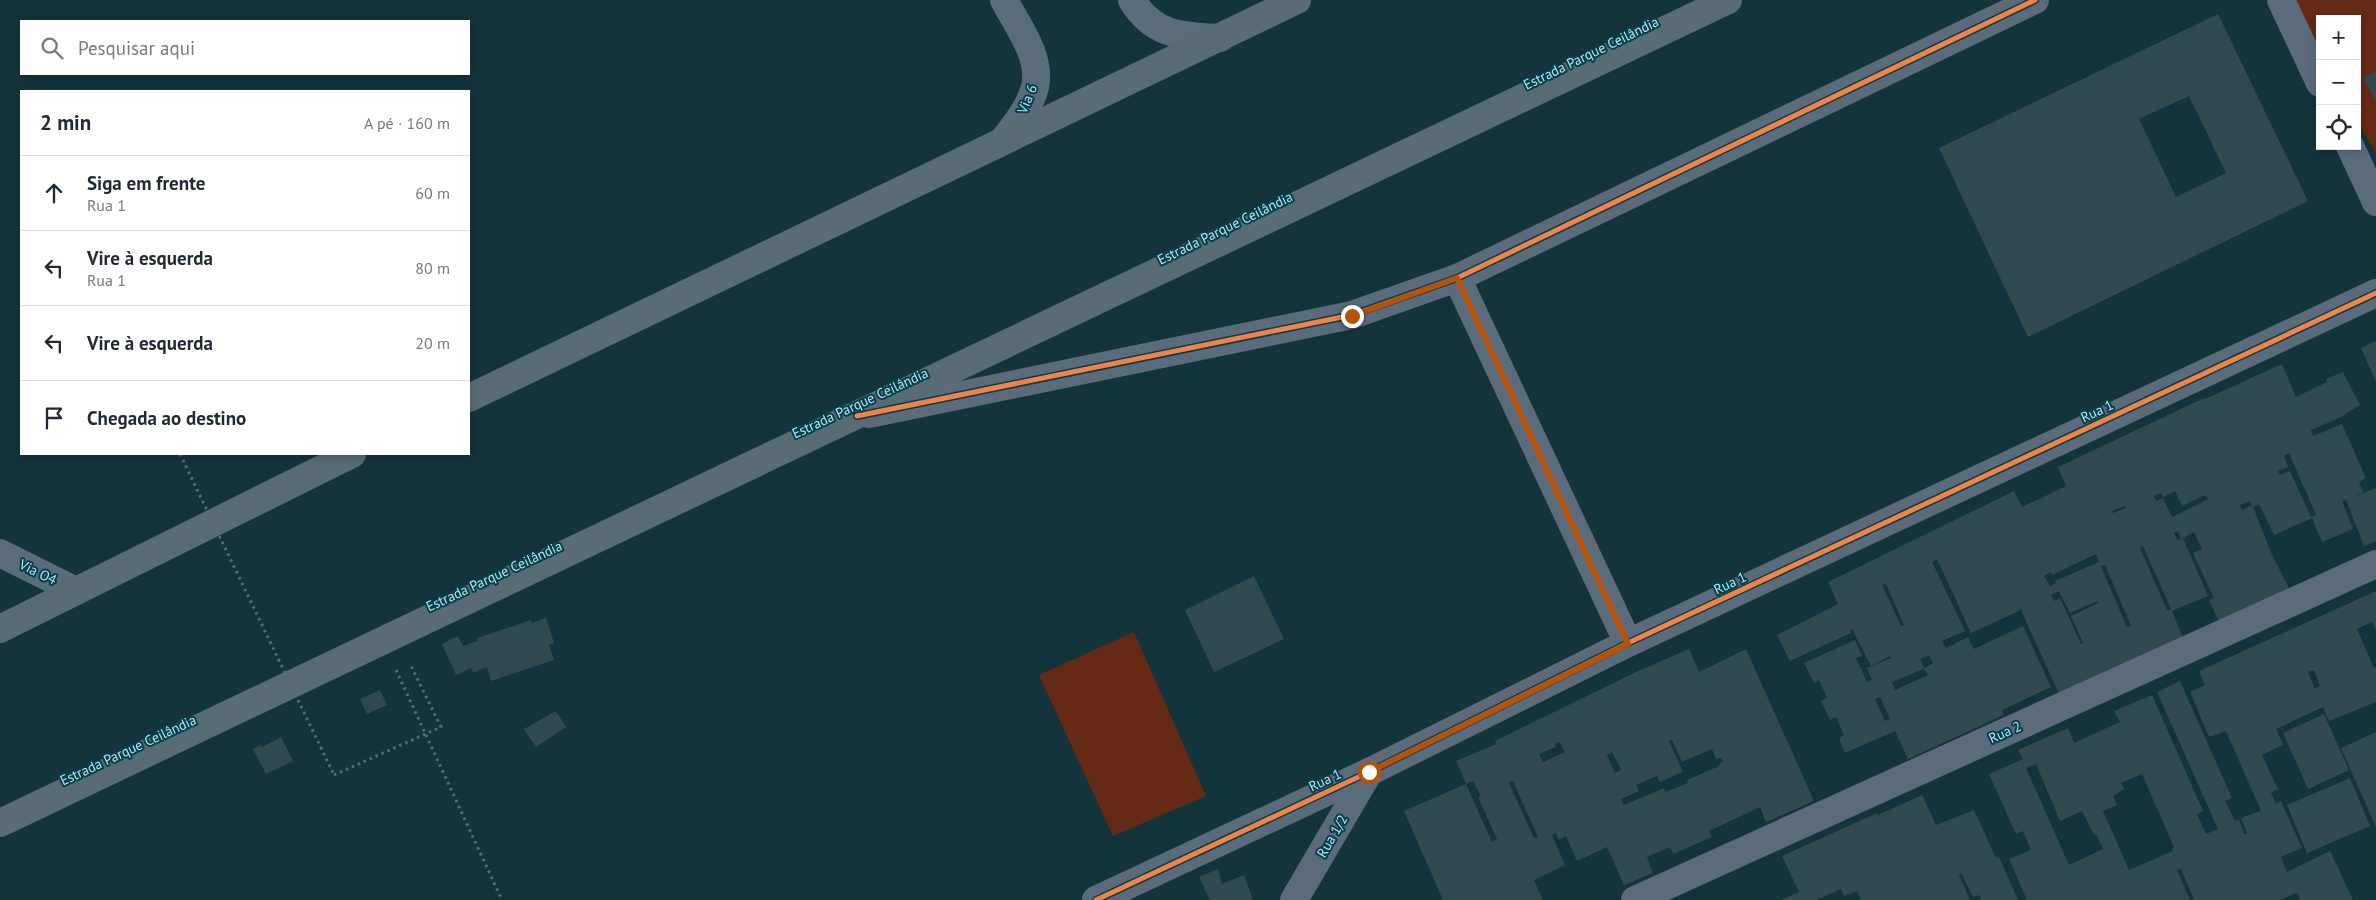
<!DOCTYPE html>
<html lang="pt">
<meta charset="utf-8">
<style>
:root{--surface:#fff;--page:#f6f6f7;--text:#1f2937;--muted:#747a83;--line:#e0e1e3}
body{margin:0;font-family:"PT Sans",sans-serif;background:var(--page);color:var(--text)}
.controls{position:absolute;right:15px;top:15px;display:grid;overflow:hidden;border-radius:0px;box-shadow:0 2px 8px #0003}
.controls button{width:45px;height:45px;display:grid;place-items:center;padding:0;border:0;border-bottom:1px solid var(--line);background:var(--surface);color:var(--text);font:25px sans-serif}
.stop{position:absolute;width:15px;height:15px;margin:-11px;border:4px solid #b45309;border-radius:50%;background:#fff}
.stop.end{background:#b45309;border-color:#fff;box-shadow:0 1px 5px #0008}
.list{margin:0;padding:0;list-style:none}
h2{display:flex;justify-content:space-between;align-items:center;height:65px;margin:0;padding:0 20px;font-size:21px}
h2 small{font-size:16px;font-weight:400;color:var(--muted)}
.list li{display:grid;grid-template-columns:32px 1fr auto;gap:15px;align-items:center;box-sizing:border-box;height:75px;padding:0 20px;border-top:1px solid var(--line)}
.list b{display:block;font-size:19px;white-space:nowrap}
.list p{margin:0;font-size:16px;white-space:nowrap;color:var(--muted)}
.list em{font-size:16px;font-style:normal;color:var(--muted)}
.icon{flex:none;width:28px;height:28px;fill:none;stroke:currentColor;stroke-width:2;stroke-linecap:round;stroke-linejoin:round}
.map{position:relative;flex:none;width:2376px;height:900px;overflow:hidden}
.search{position:absolute;background:var(--surface);box-shadow:0 2px 8px #0003;left:20px;top:20px;width:450px;height:55px;display:flex;align-items:center;gap:12px;box-sizing:border-box;padding:0 18px;border-radius:0px;color:var(--muted);font-size:19px}
.panel{position:absolute;background:var(--surface);box-shadow:0 2px 8px #0003;left:20px;top:90px;width:450px;height:365px;border-radius:0px}
.map>svg:first-child{display:block}
.green{fill:#652a15}
.building{fill:#314a4e;fill-rule:evenodd}
.lines{fill:none;stroke-linecap:round;stroke-linejoin:round}
.path{stroke:#596b76;stroke-width:3;stroke-dasharray:2.5 4;stroke-linecap:butt}
.street{stroke:#5c6b7b;stroke-width:28}
.secondary{stroke:#5a6b7b;stroke-width:28}
.highway{stroke:#596b75;stroke-width:28}
.path-bridge{stroke:#596b76;stroke-width:3;stroke-dasharray:2.5 4;stroke-linecap:butt}
.cycleway-casing{stroke:#033e4b;stroke-width:8}
.cycleway{stroke:#f48246;stroke-width:5}
.route{stroke:#b45309;stroke-width:6}
.labels{text-anchor:middle;stroke-width:4;stroke-linejoin:round;paint-order:stroke}
.street-label{font-size:14px;fill:#bae6f3;stroke:#033e4b}
</style>
<div class="map">
<svg width="2376" height="900" viewBox="0 0 2376 900">
<rect width="100%" height="100%" fill="#13343b"/>
<g class="green">
<polygon points="2288,0 2376,0 2376,153 2357,121 2357,19 2320,19 2320,55"/>
<polygon points="1134,632 1206,796 1113,836 1039,675"/>
</g>
<g class="building">
<path d="M 2218,14 L 2308,201 L 2028,337 L 1939,148 ZM 2189,96 L 2226,173 L 2176,197 L 2139,119 Z"/>
<polygon points="2376,71 2376,101 2363,78"/>
<polygon points="2376,341 2376,382 2361,348"/>
<path d="M 2282,364 L 2296,397 L 2327,382 L 2326,379 L 2343,372 L 2360,405 L 2339,418 L 2311,430 L 2313,436 L 2342,424 L 2366,478 L 2359,482 L 2363,492 L 2353,497 L 2376,488 L 2376,541 L 2364,546 L 2346,500 L 2342,501 L 2353,529 L 2322,542 L 2312,518 L 2274,535 L 2259,504 L 2253,507 L 2272,555 L 2290,590 L 2218,620 L 2209,600 L 2214,598 L 2193,553 L 2202,549 L 2194,532 L 2183,538 L 2208,596 L 2172,611 L 2183,638 L 2139,656 L 2141,659 L 2127,665 L 2126,662 L 2059,694 L 2021,610 L 1971,633 L 1937,559 L 1932,562 L 1965,631 L 1942,641 L 1946,648 L 1968,637 L 1974,649 L 2023,626 L 2051,687 L 2002,710 L 2004,715 L 1908,759 L 1895,731 L 1845,753 L 1839,738 L 1844,735 L 1836,717 L 1830,720 L 1821,701 L 1827,698 L 1819,680 L 1814,683 L 1804,663 L 1855,640 L 1862,656 L 1856,658 L 1867,682 L 1872,680 L 1867,668 L 1891,658 L 1890,656 L 1871,666 L 1852,629 L 1850,630 L 1851,633 L 1790,661 L 1777,635 L 1838,604 L 1828,582 L 2014,491 L 2022,507 L 2066,486 L 2058,467 L 2204,398 L 2205,399 ZM 2289,453 L 2316,515 L 2311,517 L 2290,471 L 2280,475 L 2278,471 L 2288,467 L 2284,456 ZM 2175,491 L 2182,506 L 2205,495 L 2208,499 L 2172,517 L 2163,498 L 2156,501 L 2154,496 L 2161,493 L 2163,497 ZM 2250,501 L 2252,505 L 2242,510 L 2240,505 ZM 2125,506 L 2126,508 L 2113,513 L 2112,511 ZM 2178,531 L 2181,539 L 2177,540 L 2174,533 ZM 2143,546 L 2171,609 L 2167,610 L 2140,548 ZM 2096,554 L 2099,562 L 2055,581 L 2056,583 L 2050,586 L 2044,576 L 2051,572 L 2052,575 ZM 2105,565 L 2131,626 L 2127,627 L 2105,576 L 2101,566 ZM 1886,584 L 1904,625 L 1901,626 L 1882,585 ZM 2059,591 L 2070,613 L 2098,601 L 2098,603 L 2071,616 L 2083,643 L 2081,644 L 2060,598 L 2054,601 L 2051,595 ZM 1929,655 L 1933,663 L 1924,668 L 1920,659 ZM 1924,669 L 1928,675 L 1895,690 L 1892,682 ZM 1880,697 L 1890,719 L 1885,721 L 1875,699 Z"/>
<polygon points="1254,576 1284,639 1214,672 1185,610"/>
<path d="M 2376,591 L 2376,631 L 2372,622 L 2357,629 L 2374,668 L 2376,667 L 2376,702 L 2329,721 L 2323,707 L 2276,729 L 2283,745 L 2262,755 L 2278,789 L 2271,793 L 2276,804 L 2281,801 L 2302,848 L 2281,857 L 2287,872 L 2330,851 L 2353,900 L 2300,900 L 2297,893 L 2279,900 L 2194,900 L 2181,869 L 2177,870 L 2190,900 L 2027,900 L 2009,859 L 2031,850 L 2023,831 L 2016,834 L 1989,774 L 2023,759 L 2018,750 L 2068,728 L 2074,743 L 2120,722 L 2114,711 L 2152,695 L 2203,811 L 2197,814 L 2206,834 L 2218,829 L 2157,692 L 2180,681 L 2232,798 L 2225,801 L 2235,821 L 2239,820 L 2244,834 L 2247,833 L 2241,818 L 2261,811 L 2226,731 L 2209,737 L 2190,692 L 2205,685 L 2199,671 ZM 2314,670 L 2320,686 L 2315,689 L 2308,672 ZM 2036,764 L 2060,821 L 2082,811 L 2094,835 L 2096,834 L 2103,849 L 2069,865 L 2026,768 ZM 2142,774 L 2174,847 L 2172,849 L 2173,851 L 2129,870 L 2103,811 L 2117,805 L 2113,796 L 2124,789 L 2121,783 Z"/>
<polygon points="546,618 554,643 549,645 554,660 491,681 487,667 473,673 471,668 456,675 442,644 458,636 463,646 478,641 477,638 531,620 532,623"/>
<path d="M 1689,649 L 1699,672 L 1746,649 L 1814,801 L 1766,822 L 1760,807 L 1709,831 L 1712,837 L 1673,854 L 1670,847 L 1647,857 L 1653,873 L 1624,885 L 1607,847 L 1577,861 L 1566,836 L 1559,840 L 1556,833 L 1552,835 L 1565,865 L 1534,880 L 1543,900 L 1443,900 L 1404,811 L 1466,784 L 1456,761 L 1496,744 L 1495,741 L 1638,671 ZM 1672,740 L 1682,762 L 1712,749 L 1716,759 L 1721,758 L 1723,762 L 1719,764 L 1719,766 L 1687,780 L 1688,783 L 1665,792 L 1664,788 L 1624,805 L 1621,799 L 1639,791 L 1636,785 L 1657,776 L 1660,782 L 1683,772 L 1669,741 ZM 1560,742 L 1565,752 L 1543,762 L 1539,754 L 1556,747 L 1555,744 ZM 1612,752 L 1621,770 L 1615,773 L 1607,755 ZM 1473,781 L 1481,796 L 1478,797 L 1497,839 L 1492,842 L 1466,784 ZM 1513,781 L 1538,837 L 1534,838 L 1509,783 Z"/>
<polygon points="380,690 387,705 367,714 360,699"/>
<polygon points="556,711 566,727 536,747 524,729"/>
<polygon points="2324,714 2349,770 2308,789 2283,733"/>
<polygon points="2376,732 2376,827 2341,748"/>
<polygon points="281,737 293,761 266,774 253,749 261,745 262,747"/>
<polygon points="2350,778 2370,826 2307,853 2287,805"/>
<polygon points="1922,795 1936,825 1974,810 1996,858 1999,857 2018,900 1981,900 1979,895 1973,897 1961,873 1959,875 1970,900 1861,900 1857,891 1844,896 1841,889 1817,900 1781,900 1799,892 1782,856 1877,813 1878,815"/>
<polygon points="1218,869 1222,884 1244,875 1253,900 1210,900 1199,877"/>
</g>
<g class="lines">
<g class="path">
<polyline points="396,670 502,900"/>
<polyline points="334,775 441,727 410,664"/>
</g>
<g class="street">
<polyline points="2281,0 2320,83"/>
<polyline points="2350,146 2376,202"/>
<polyline points="1457,278 1628,643"/>
<polyline points="869,414 1352,315 1457,278 2035,0"/>
<polyline points="1096,900 1369,772 1628,643 2376,293"/>
<polyline points="1294,900 1369,772"/>
<polyline points="1635,900 2376,564"/>
</g>
<g class="secondary">
<path d="M 1132,0 C 1153,36 1183,36 1220,38"/>
<path d="M 1003,141 C 1015,125 1030,107 1035,87 C 1042,57 1017,25 1004,0"/>
<polyline points="0,553 76,591"/>
</g>
<g class="highway">
<polyline points="469,398 1297,0"/>
<polyline points="0,629 352,454"/>
<polyline points="0,823 1728,0"/>
</g>
<polyline class="path-bridge" points="180,454 334,775"/>
<defs>
<g id="cycleway">
<polyline points="857,416 1352,315 1457,278 2035,0"/>
<polyline points="1096,900 1369,772 1628,643 2376,293"/>
</g>
</defs>
<use href="#cycleway" class="cycleway-casing"/>
<use href="#cycleway" class="cycleway"/>
</g>
<g class="lines">
<polyline class="route" points="1352,316 1457,278 1628,644 1369,772"/>
</g>
<g class="labels">
<g class="street-label">
<text transform="translate(1591 53) rotate(-26)" y="5">Estrada Parque Ceilândia</text>
<text transform="translate(1027 99) rotate(-68)" y="5">Via 6</text>
<text transform="translate(1225 228) rotate(-26)" y="5">Estrada Parque Ceilândia</text>
<text transform="translate(860 403) rotate(-25)" y="5">Estrada Parque Ceilândia</text>
<text transform="translate(2097 411) rotate(-25)" y="5">Rua 1</text>
<text transform="translate(38 572) rotate(26)" y="5">Via O4</text>
<text transform="translate(494 576) rotate(-25)" y="5">Estrada Parque Ceilândia</text>
<text transform="translate(1730 583) rotate(-25)" y="5">Rua 1</text>
<text transform="translate(2005 732) rotate(-24)" y="5">Rua 2</text>
<text transform="translate(128 750) rotate(-25)" y="5">Estrada Parque Ceilândia</text>
<text transform="translate(1325 780) rotate(-25)" y="5">Rua 1</text>
<text transform="translate(1332 836) rotate(-60)" y="5">Rua 1/2</text>
</g>
</g>
</svg>
<div class="controls">
<button>+</button>
<button>−</button>
<button><svg class="icon" aria-label="locate" viewBox="0 0 24 24"><circle cx="12" cy="12" r="6"/><path d="M12 2v4M12 18v4M2 12h4M18 12h4"/></svg></button>
</div>
<div class="stop" style="left:1369px;top:772px"></div>
<div class="stop end" style="left:1352px;top:316px"></div>
<div class="search"><svg class="icon" aria-label="search" viewBox="0 0 24 24"><circle cx="10" cy="10" r="6"/><path d="M15 15l6 6"/></svg>Pesquisar aqui</div>
<section class="panel">
<h2>2 min<small>A pé · 160 m</small></h2>
<ul class="list">
<li><svg class="icon" aria-label="ahead" viewBox="0 0 24 24"><path d="M12 20V5M6 11l6-6 6 6"/></svg><div><b>Siga em frente</b><p>Rua 1</p></div><em>60 m</em></li>
<li><svg class="icon" aria-label="left" viewBox="0 0 24 24"><path d="M17 20v-9H6M10 6l-5 5 5 5"/></svg><div><b>Vire à esquerda</b><p>Rua 1</p></div><em>80 m</em></li>
<li><svg class="icon" aria-label="left" viewBox="0 0 24 24"><path d="M17 20v-9H6M10 6l-5 5 5 5"/></svg><div><b>Vire à esquerda</b></div><em>20 m</em></li>
<li><svg class="icon" aria-label="arrive" viewBox="0 0 24 24"><path d="M6 21V4h12l-3 4 3 4H6"/></svg><div><b>Chegada ao destino</b></div></li>
</ul>
</section>
</div>
